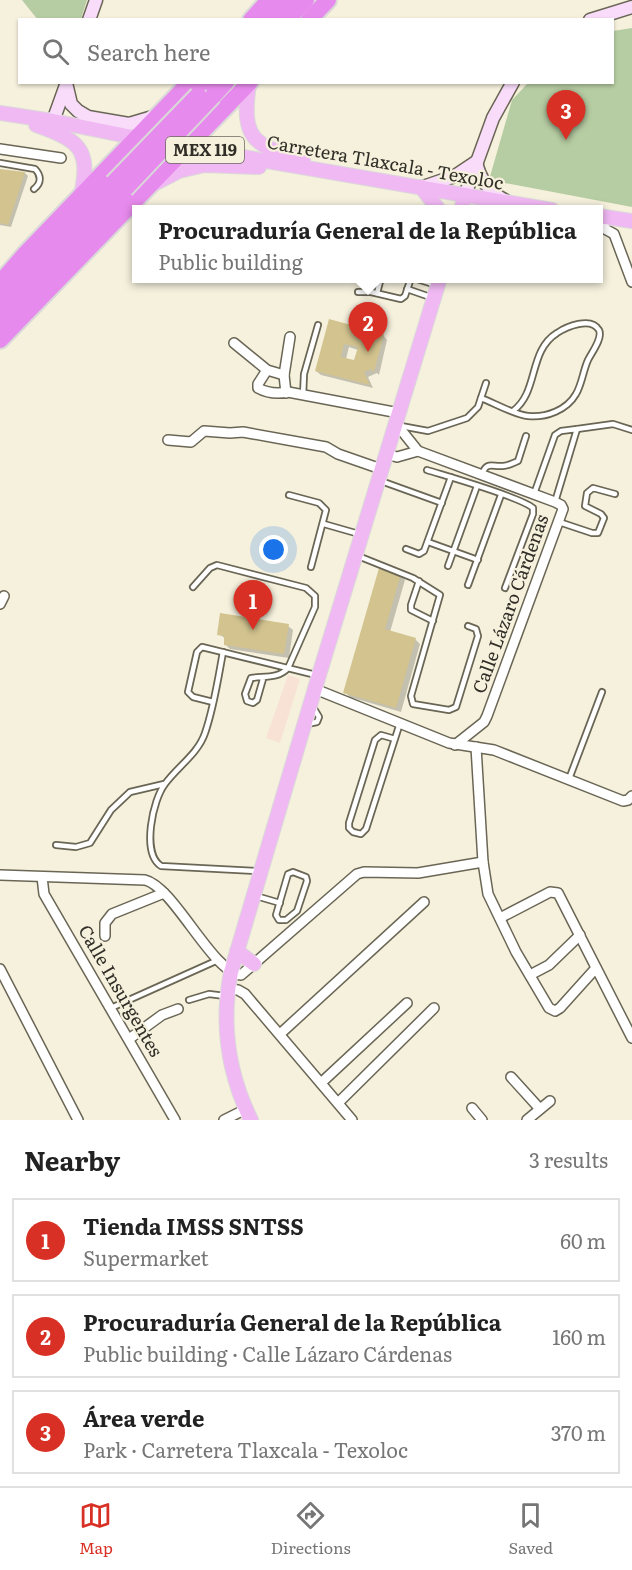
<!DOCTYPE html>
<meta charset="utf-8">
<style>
:root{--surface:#fff;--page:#f6f6f6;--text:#222;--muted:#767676;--line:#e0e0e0;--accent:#d93025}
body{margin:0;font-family:Literata,serif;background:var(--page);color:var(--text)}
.you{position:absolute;left:274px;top:550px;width:21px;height:21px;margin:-15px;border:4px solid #fff;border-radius:50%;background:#1a73e8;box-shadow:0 0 0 9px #1a73e833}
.badge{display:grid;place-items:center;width:39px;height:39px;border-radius:50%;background:var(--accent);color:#fff;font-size:20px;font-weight:700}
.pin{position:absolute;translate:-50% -50px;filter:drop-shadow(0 2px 3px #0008)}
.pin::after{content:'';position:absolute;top:32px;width:21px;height:18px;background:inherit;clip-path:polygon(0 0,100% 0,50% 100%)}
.popup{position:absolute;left:132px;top:205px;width:471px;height:78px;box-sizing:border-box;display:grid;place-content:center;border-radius:0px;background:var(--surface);filter:drop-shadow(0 2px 4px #0005);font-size:20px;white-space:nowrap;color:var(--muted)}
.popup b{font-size:22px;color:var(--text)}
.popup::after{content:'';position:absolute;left:50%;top:100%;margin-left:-12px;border:12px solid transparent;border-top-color:var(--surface)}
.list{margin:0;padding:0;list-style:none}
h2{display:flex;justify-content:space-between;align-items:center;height:78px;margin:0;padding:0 24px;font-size:26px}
h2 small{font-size:20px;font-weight:400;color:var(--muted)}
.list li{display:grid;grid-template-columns:39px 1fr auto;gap:18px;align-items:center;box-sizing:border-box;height:84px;margin:0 12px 12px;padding:0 12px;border:2px solid var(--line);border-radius:0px}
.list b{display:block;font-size:22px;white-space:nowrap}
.list p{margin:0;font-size:20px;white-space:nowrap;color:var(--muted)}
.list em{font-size:20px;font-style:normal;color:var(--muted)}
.icon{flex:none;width:33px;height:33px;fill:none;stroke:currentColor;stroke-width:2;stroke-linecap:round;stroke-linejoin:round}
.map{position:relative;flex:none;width:632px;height:1120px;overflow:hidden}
.search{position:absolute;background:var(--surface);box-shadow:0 2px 4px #0004;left:18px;right:18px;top:18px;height:66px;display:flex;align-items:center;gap:15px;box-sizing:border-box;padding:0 21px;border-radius:0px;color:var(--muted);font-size:22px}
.sheet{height:366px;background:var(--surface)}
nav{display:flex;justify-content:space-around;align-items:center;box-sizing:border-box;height:84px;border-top:2px solid var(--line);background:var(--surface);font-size:16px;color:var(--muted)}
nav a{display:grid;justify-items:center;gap:3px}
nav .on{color:var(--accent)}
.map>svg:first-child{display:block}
.commercial{fill:#f8e2d5}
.green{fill:#b6cca2}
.shadow{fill:#0003;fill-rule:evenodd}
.building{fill:#d2c38f;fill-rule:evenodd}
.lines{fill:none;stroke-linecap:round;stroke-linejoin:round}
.lane-casing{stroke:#6a6655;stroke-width:8}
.street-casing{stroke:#6a6655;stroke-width:12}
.secondary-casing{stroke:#6a6655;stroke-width:15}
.primary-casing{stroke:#dad9d8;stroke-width:16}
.highway-casing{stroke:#dad9d8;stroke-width:20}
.lane{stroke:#fff;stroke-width:4.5}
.street{stroke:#fff;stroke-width:9}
.secondary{stroke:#f8dcfa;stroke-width:12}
.primary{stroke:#f1b9f4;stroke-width:14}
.highway{stroke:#e78aed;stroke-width:16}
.highway-bridge-casing{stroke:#dad9d8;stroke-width:20;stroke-linecap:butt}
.highway-bridge{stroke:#e78aed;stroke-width:16}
.labels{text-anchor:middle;stroke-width:4.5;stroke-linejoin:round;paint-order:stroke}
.shield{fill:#f6f1dd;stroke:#6b685e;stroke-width:1.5}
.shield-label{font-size:16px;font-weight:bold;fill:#302e27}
.street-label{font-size:18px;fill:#302e27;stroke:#f6f1dd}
</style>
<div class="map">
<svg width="632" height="1120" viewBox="0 0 632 1120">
<rect width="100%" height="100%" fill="#f6f1dd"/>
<polygon class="commercial" points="288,675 300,679 280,743 266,738"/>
<g class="green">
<polygon points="22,0 87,0 81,19 38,20"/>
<polygon points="632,28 632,207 489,180 512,100 528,83 612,82 613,31"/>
</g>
<g class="shadow">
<polygon points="0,171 25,173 28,176 11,227 0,225"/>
<path d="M 330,321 L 383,335 L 387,340 L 379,375 L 377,373 L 368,377 L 373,388 L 321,375 L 316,371 ZM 349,347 L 358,350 L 355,362 L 346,359 Z"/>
<polygon points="400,575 405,580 390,632 415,639 420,644 401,712 350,697 345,692"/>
<polygon points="288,626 293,630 289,658 230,649 225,644 226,639 219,634"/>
</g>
<g class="building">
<polygon points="0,169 25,172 8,225 0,223"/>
<path d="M 329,319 L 384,334 L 374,372 L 371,369 L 364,372 L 370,385 L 315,371 ZM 344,344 L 358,347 L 354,360 L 341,357 Z"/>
<polygon points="379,568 401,574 385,629 416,638 396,708 343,693"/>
<polygon points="220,613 289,624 284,654 224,645 224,636 217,635"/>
</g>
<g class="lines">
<defs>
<g id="lane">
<path d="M 0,163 L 35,169 C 41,175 42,183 34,189"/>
<polyline points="414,278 436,285"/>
<polyline points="407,289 433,298"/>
<polyline points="358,292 371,292 401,299 405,296 411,278"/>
<polyline points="377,293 381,278"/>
<polyline points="303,396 304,374 318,325"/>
<path d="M 481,398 C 494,403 515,415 528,416 C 546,418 567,410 576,394 C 582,384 583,371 588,360 C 592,352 603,338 599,330 C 591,316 566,327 557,333 C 528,351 539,392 513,411"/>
<polyline points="401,426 428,431 467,418 478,407 486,383"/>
<polyline points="577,429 613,424 632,430"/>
<path d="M 427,470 C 446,476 521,497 533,508 L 533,514 L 505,588"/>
<path d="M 482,474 C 487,461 492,467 503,466 C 508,466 513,463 518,461 L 526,436"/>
<polyline points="381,481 442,503"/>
<polyline points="534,494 555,435 561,431 577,429 555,502"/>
<polyline points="289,495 319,503 326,510 311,567"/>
<polyline points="559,522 592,533 598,533 604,518 601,514 585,506 587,493 593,488 615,494"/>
<polyline points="324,524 359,534"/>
<polyline points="428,542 478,560"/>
<polyline points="406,549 419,554 424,551 451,477"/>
<polyline points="358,556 413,578 440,595 411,696 413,704 449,710 456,707 478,636 476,629 468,626"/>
<polyline points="448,566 477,486"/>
<polyline points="419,581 411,605 411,610 433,621"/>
<polyline points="468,585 501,495"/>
<path d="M 193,587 L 210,568 L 217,565 L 306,588 L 315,596 L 315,607 L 288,668 C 278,679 264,676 251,678 L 245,694 L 247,701 L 253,703 L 257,700 L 263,679"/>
<path d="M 223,652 C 218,679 214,707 205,733 C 198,754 177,767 165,784 C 153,799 141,853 161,866 L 258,871"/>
<polyline points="213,702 193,697 188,692 197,652 202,647 316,675"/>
<polyline points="307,724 317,722 319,717 313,707"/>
<polyline points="395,739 381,735 375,740 349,823 349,828 353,832 361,834 366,829 400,723"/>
<polyline points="569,779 602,692"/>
<polyline points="56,845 76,847 90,843 111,810 130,792 164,784"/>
<polygon points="293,872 306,877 307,881 297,911 286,920 279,920 276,915 288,874"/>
<polyline points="256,896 280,903"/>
<polyline points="189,1000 209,994 225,996"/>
<polyline points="111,1008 218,960"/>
</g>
<g id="street">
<polyline points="0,149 61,158"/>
<polyline points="602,216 605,229 614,234 632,282"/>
<polyline points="234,343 267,370 284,375"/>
<path d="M 267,370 L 258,384 L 258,388 C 267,393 278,394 288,392 L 399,413"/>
<polyline points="286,393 284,375 290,337"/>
<polyline points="394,427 402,431 418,451"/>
<polyline points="168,440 191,442 204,431 230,433 243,432 326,447 338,454 381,469"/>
<polyline points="386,454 397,457 418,451 555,502 561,505 563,509 487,716 484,722 455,745"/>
<polyline points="0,604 4,596"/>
<polyline points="315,689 449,743 494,750 623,801 628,800 632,796"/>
<polyline points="476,747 483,862 488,894 516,952 549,1008 555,1011 560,1008 596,968"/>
<path d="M 0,875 L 145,880 C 174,887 212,972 241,975 L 357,874 L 364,872 L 418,873 L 483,862"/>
<polyline points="42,877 44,894 175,1120"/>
<polyline points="500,918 550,892 558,893 632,1038"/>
<polyline points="105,936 105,923 112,914 164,893"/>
<polyline points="0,969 78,1120"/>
<polyline points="530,975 549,965 580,935"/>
<polyline points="228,989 238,990 245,994 352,1120"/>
<polyline points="280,1034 424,902"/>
<polyline points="129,1039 162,1015 178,1009"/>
<polyline points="511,1077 540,1109"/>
<polyline points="321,1083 407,1003"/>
<polyline points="338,1103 434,1008"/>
<polyline points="472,1108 482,1120"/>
<polyline points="224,1120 246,1109"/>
<polyline points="527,1120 550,1101"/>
</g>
<g id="secondary">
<polyline points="89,20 96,0"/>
<polyline points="590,20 632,7"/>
<polyline points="66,83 71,104 78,111 88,117 129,124 156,116"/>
<polyline points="53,121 66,85"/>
<path d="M 476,162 C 480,180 489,192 506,201"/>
<polyline points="423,187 455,176 476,162"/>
<polyline points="465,195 493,118 513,82"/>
</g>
<g id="primary">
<path d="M 249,84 C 241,139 253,146 303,159"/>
<polyline points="0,113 53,121 142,139"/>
<path d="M 36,125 C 77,140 92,147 81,195"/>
<polyline points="179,146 552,210"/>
<polyline points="156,183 179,171 204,165 259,167"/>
<polyline points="421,187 439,210"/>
<polyline points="461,210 465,195"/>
<polyline points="599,216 632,221"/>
<polyline points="237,951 254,964"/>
<path d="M 251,1120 C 228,1073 221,1023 231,972 L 319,675 L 440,278"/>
</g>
<g id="highway">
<polyline points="251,20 269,0"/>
<polyline points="268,20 287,0"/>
<polyline points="287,20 306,0"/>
<polyline points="309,20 328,0"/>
<polyline points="198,95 210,82"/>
<polyline points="213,96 226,82"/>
<polyline points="0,283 25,254 190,82"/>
<polyline points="0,303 113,183"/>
<polyline points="0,321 125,189"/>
<polyline points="0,340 250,82"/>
</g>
</defs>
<use href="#lane" class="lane-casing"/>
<use href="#street" class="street-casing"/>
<use href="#secondary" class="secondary-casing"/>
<use href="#primary" class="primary-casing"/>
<use href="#highway" class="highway-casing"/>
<use href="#lane" class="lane"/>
<use href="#street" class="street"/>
<use href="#secondary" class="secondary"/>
<use href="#primary" class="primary"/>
<use href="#highway" class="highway"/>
<defs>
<g id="highway-bridge">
<polyline points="113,183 198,95"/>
<polyline points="125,189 213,96"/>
</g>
</defs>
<use href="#highway-bridge" class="highway-bridge-casing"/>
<use href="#highway-bridge" class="highway-bridge"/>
</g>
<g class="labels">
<rect class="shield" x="166" y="137" width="78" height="26" rx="4.5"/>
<g class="shield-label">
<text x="205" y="156">MEX 119</text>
</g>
<g class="street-label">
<text transform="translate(385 163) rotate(10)" y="6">Carretera Tlaxcala - Texoloc</text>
<text transform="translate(511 604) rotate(-70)" y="6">Calle Lázaro Cárdenas</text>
<text transform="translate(120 991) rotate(60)" y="6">Calle Insurgentes</text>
</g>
</g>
</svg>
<div class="you"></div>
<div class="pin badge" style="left:253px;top:630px">1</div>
<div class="pin badge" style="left:368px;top:352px">2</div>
<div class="popup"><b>Procuraduría General de la República</b>Public building</div>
<div class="pin badge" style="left:566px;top:140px">3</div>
<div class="search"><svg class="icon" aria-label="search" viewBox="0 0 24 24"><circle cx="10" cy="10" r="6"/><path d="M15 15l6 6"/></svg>Search here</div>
</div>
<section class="sheet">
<h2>Nearby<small>3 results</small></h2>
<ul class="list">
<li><span class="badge">1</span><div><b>Tienda IMSS SNTSS</b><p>Supermarket</p></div><em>60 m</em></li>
<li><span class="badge">2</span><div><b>Procuraduría General de la República</b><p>Public building · Calle Lázaro Cárdenas</p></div><em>160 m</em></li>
<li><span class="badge">3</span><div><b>Área verde</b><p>Park · Carretera Tlaxcala - Texoloc</p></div><em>370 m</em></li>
</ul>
</section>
<nav>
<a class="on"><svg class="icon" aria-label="map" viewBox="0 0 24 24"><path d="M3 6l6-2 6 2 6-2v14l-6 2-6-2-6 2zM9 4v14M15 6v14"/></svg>Map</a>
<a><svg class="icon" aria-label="directions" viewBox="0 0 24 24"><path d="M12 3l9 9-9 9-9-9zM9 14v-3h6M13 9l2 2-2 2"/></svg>Directions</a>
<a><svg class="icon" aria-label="saved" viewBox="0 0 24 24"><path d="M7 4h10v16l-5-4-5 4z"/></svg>Saved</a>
</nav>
